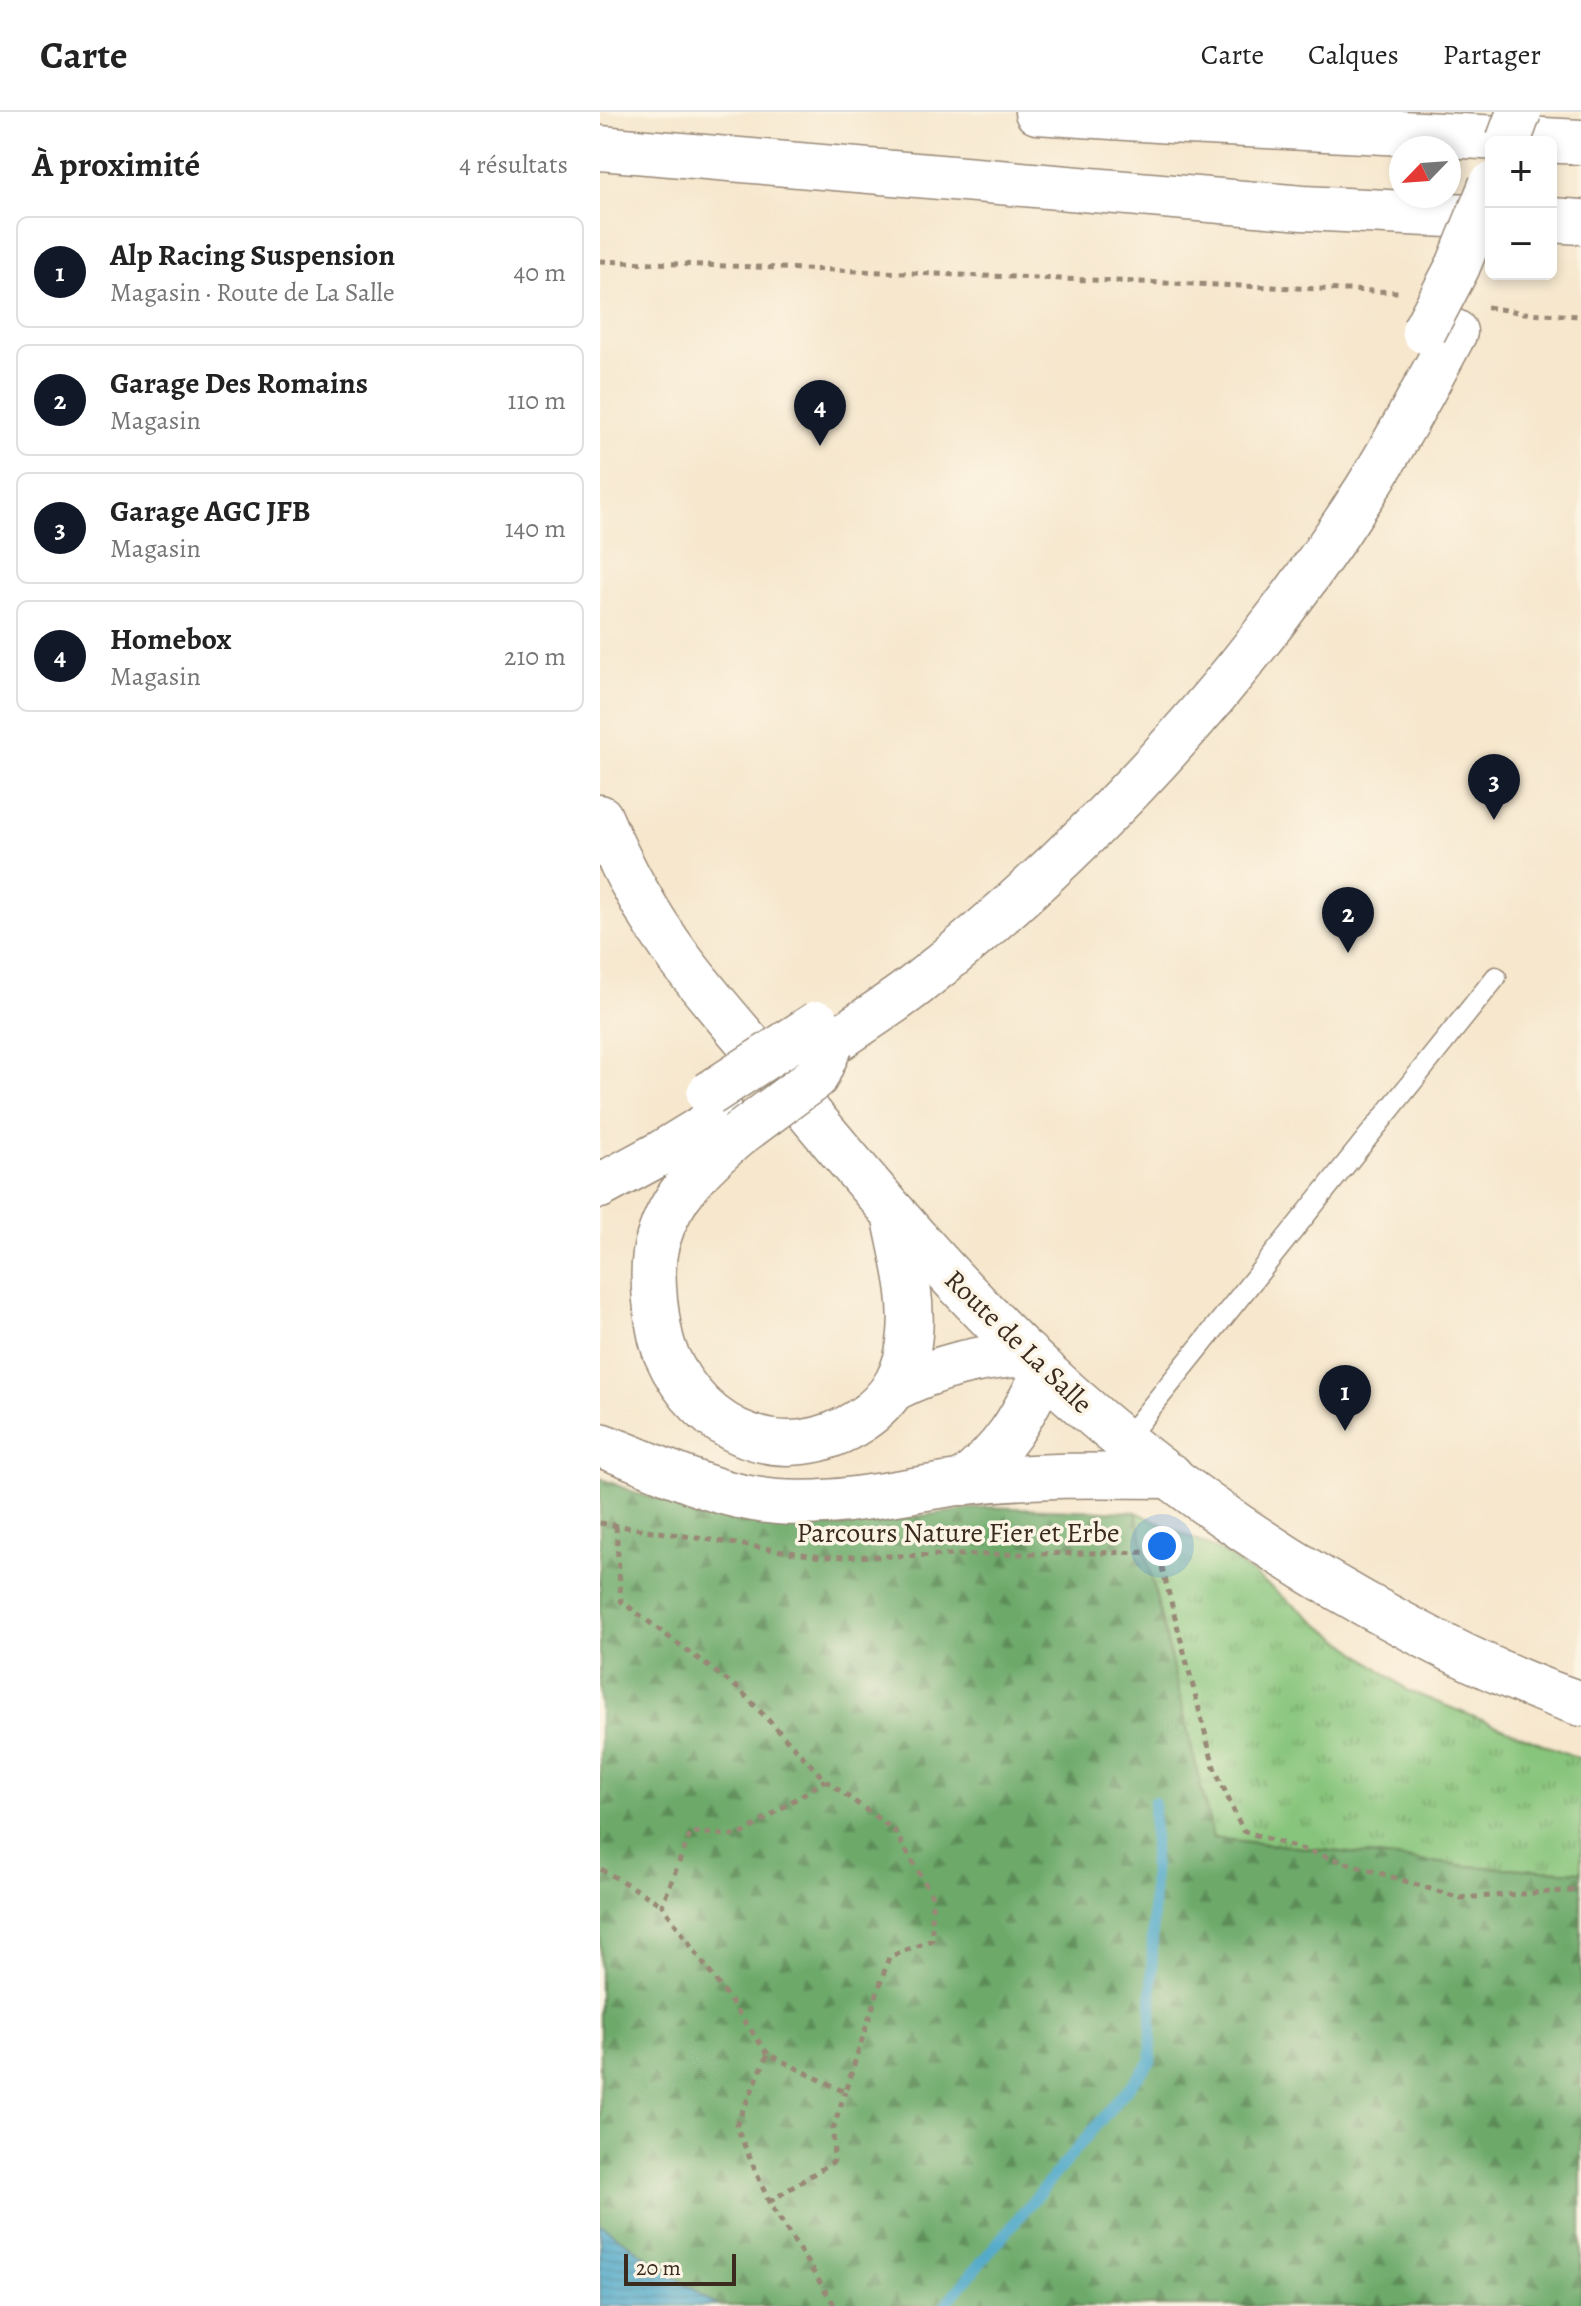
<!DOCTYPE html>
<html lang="fr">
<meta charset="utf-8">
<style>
:root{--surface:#fff;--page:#f6f6f6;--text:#222;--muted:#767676;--line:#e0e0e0;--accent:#111827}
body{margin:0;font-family:Alegreya,serif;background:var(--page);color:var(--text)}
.controls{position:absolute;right:24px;top:24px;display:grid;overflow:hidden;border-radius:12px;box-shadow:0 4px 12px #0003}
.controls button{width:72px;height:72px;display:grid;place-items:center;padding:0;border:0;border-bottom:2px solid var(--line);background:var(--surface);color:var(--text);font:40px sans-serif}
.compass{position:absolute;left:789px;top:24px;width:72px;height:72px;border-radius:50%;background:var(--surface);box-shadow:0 4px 12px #0003;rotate:245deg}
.scale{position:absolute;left:24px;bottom:20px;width:112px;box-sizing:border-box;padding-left:8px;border:4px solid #3b2a1e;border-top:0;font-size:22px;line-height:28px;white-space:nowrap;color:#3b2a1e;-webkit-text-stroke:6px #fcf5e5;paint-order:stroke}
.you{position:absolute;left:562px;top:1434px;width:28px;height:28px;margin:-20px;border:6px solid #fff;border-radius:50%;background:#1a73e8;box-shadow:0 0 0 12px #1a73e833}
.badge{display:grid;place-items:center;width:52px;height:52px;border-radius:50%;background:var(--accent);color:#fff;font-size:26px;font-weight:700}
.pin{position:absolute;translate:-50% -66px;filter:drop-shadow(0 2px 4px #0008)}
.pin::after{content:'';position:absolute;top:42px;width:28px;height:24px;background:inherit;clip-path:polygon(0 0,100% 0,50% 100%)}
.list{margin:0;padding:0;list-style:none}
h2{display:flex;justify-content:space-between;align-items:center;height:104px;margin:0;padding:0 32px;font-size:34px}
h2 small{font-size:26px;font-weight:400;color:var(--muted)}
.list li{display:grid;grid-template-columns:52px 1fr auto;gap:24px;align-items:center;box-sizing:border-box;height:112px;margin:0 16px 16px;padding:0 16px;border:2px solid var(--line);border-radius:12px}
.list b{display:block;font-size:30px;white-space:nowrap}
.list p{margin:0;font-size:26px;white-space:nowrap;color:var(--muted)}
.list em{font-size:26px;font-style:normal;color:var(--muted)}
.map{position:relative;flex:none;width:981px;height:2194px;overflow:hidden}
header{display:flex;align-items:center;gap:48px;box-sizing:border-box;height:112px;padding:0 40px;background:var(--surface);border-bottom:2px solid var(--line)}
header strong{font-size:38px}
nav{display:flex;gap:44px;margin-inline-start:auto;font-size:28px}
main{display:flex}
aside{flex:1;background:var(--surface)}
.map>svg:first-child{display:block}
.grass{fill:url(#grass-tufts);stroke:#61784c;stroke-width:2}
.forest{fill:url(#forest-firs);stroke:#546a44;stroke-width:2}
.water{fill:url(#water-rules);stroke:#426873;stroke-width:2}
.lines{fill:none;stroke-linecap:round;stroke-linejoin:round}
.stream{stroke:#4aa6c8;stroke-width:11}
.service-casing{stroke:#988876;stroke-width:23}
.tertiary-casing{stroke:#988876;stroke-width:47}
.trunk-casing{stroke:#988876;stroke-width:47}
.motorway-casing{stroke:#988876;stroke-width:47}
.path{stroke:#988876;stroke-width:5;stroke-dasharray:6 6;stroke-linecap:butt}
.service{stroke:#fff;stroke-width:20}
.tertiary{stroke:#fff;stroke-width:44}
.trunk{stroke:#fff;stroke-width:44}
.motorway{stroke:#fff;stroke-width:44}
.trunk-bridge-casing{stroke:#988876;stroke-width:47;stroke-linecap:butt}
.trunk-bridge{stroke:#fff;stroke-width:44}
.labels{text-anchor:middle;stroke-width:7;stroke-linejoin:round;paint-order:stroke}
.street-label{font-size:28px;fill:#3b2a1e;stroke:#fcf5e5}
</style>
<header>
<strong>Carte</strong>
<nav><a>Carte</a><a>Calques</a><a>Partager</a></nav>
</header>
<main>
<aside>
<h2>À proximité<small>4 résultats</small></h2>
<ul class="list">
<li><span class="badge">1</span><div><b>Alp Racing Suspension</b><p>Magasin · Route de La Salle</p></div><em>40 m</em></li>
<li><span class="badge">2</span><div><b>Garage Des Romains</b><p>Magasin</p></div><em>110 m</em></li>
<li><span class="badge">3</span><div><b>Garage AGC JFB</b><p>Magasin</p></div><em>140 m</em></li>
<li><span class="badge">4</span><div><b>Homebox</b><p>Magasin</p></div><em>210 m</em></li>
</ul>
</aside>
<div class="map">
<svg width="981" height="2194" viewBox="0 0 981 2194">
<defs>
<pattern id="grass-tufts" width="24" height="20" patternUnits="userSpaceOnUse" patternTransform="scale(2)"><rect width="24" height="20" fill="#87c57b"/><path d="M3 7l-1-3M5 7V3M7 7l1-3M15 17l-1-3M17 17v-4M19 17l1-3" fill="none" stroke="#70a064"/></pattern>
<pattern id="forest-firs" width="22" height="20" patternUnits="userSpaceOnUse" patternTransform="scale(2)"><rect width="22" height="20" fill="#6daa6b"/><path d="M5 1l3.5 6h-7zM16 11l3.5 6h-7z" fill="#5b8b57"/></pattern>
<pattern id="water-rules" width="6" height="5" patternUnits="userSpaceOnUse" patternTransform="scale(2)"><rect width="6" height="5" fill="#4aa6c8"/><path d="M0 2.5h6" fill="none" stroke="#3f87a2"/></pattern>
</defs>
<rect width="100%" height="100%" fill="#fcf5e5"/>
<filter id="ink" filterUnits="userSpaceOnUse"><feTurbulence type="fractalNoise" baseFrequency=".0125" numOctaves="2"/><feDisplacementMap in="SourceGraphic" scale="16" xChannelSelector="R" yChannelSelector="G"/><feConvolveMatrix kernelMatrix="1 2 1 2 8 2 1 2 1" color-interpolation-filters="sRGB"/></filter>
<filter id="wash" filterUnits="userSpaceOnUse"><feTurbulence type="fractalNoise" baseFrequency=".006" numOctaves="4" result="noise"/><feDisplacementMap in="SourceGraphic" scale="32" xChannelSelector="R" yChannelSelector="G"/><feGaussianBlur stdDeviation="1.8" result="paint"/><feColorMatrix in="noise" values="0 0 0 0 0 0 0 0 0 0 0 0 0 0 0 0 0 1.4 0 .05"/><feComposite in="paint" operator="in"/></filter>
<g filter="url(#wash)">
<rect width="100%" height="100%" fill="#f6e7cd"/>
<polygon class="grass" points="536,1400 626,1442 809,1579 981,1647 981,1760 867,1754 613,1726"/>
<polygon class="forest" points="0,1366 41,1383 139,1406 239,1415 386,1395 536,1400 613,1726 867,1754 981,1760 981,2194 117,2194 0,2112"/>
<polygon class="water" points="0,2112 117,2194 0,2194"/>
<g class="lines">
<polyline class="stream" points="344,2194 551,1949 554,1690"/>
</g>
</g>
<g filter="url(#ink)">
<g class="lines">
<defs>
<polyline id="service" points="525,1328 896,865"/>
<path id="tertiary" d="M 0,705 C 21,755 48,803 80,847 C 115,894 155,937 193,982 C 272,1077 353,1173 443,1258 C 550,1358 673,1444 802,1512 C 859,1543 919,1571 981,1592"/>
<g id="trunk">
<path d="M 231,932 C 259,912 289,894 316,873 C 491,734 645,567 766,378 C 798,327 827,273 855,220"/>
<path d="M 138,1023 C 103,1053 71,1082 58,1128 C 52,1147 53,1169 55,1188 C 57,1206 59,1225 66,1242 C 101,1322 185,1358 261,1308 C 293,1287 307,1259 310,1222 C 314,1182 301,1140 294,1101"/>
<polyline points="0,1074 61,1041 123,1003"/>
<path d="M 295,1276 C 339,1254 379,1245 427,1242"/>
<path d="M 0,1333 C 52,1351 99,1378 154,1387 C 221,1399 292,1380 359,1371 C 429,1362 500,1363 571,1364"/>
<path d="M 362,1371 C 406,1336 420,1309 445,1259"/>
</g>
<g id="motorway">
<polyline points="437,0 587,10 981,30"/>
<polyline points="0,36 703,96 891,105"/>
<polyline points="951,108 981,110"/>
</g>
</defs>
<use href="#service" class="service-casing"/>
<use href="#tertiary" class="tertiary-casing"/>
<use href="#trunk" class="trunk-casing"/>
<use href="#motorway" class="motorway-casing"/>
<g class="path">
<polyline points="0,149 798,180"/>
<polyline points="887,195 924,201 981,204"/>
<polyline points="0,1411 222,1445 558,1440 614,1655 643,1719 860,1786 981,1778"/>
<polyline points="16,1414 21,1489 140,1578 225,1668 294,1718 332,1783 332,1828 289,1845 245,1980 168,1942 136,2014 169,2090 235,2194"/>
<polyline points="1,1757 62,1793"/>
<polyline points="168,1942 62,1793 91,1720 139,1724 225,1668"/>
<polyline points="169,2090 234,2049 233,2017 245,1980"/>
</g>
<use href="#service" class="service"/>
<use href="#tertiary" class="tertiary"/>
<use href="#trunk" class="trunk"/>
<use href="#motorway" class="motorway"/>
<defs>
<g id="trunk-bridge">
<polyline points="908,30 919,0"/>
<polyline points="824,219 858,154 891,73"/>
<polyline points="109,982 218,911"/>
<polyline points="138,1023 216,965 231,932"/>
</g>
</defs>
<use href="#trunk-bridge" class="trunk-bridge-casing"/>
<use href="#trunk-bridge" class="trunk-bridge"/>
</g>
</g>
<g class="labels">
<g class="street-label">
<text transform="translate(419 1229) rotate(44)" y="10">Route de La Salle</text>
<text x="358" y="1430">Parcours Nature Fier et Erbe</text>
</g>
</g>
</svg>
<div class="controls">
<button>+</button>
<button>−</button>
</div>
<svg class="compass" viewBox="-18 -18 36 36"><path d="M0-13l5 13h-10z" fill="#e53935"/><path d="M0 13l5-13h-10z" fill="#767676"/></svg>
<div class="scale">20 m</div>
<div class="you"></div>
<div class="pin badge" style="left:745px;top:1319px">1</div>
<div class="pin badge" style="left:748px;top:841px">2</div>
<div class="pin badge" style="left:894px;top:708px">3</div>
<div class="pin badge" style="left:220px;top:334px">4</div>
</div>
</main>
